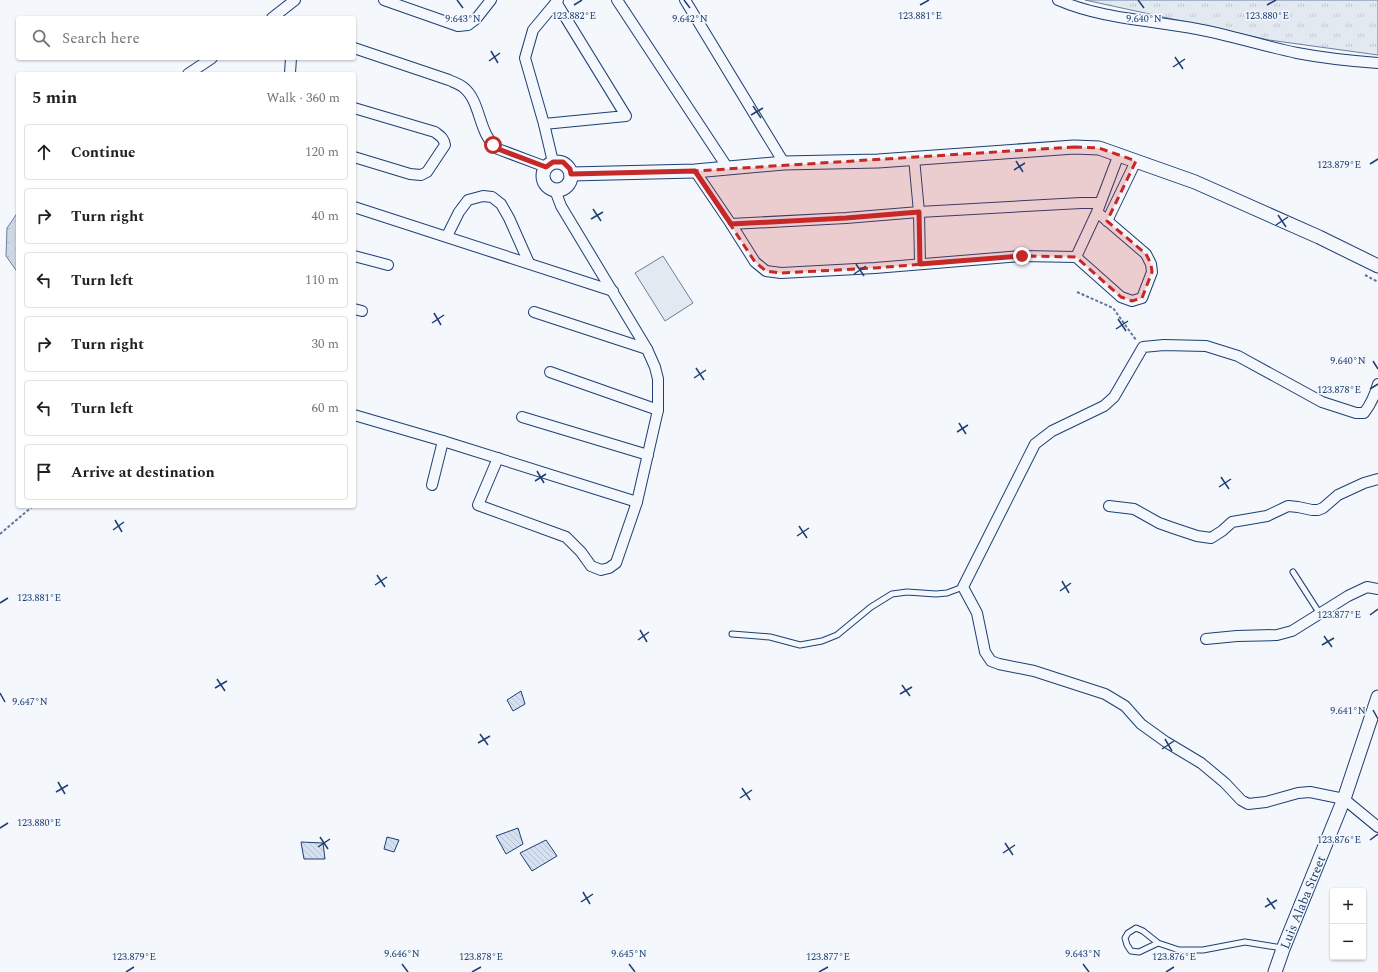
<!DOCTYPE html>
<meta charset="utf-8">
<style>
:root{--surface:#fff;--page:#f2f2f2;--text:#202124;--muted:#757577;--line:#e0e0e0}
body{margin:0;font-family:Spectral,serif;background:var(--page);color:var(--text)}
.controls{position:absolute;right:12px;bottom:12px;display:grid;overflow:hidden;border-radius:4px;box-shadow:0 1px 3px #0004}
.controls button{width:36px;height:36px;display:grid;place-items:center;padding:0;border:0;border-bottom:1px solid var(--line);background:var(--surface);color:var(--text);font:20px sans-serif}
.stop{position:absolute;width:12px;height:12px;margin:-9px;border:3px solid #c62828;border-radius:50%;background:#fff}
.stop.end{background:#c62828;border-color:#fff;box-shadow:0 1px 4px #0008}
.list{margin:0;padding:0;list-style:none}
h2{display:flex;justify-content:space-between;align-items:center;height:52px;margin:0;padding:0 16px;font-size:17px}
h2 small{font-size:13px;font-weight:400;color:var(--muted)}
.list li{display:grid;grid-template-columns:26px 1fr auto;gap:12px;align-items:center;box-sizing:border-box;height:56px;margin:0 8px 8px;padding:0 8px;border:1px solid var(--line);border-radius:4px}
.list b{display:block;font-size:15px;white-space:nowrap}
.list em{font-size:13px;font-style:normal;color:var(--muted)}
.icon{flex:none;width:22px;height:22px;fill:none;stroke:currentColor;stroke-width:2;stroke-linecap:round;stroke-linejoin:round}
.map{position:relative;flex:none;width:1378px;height:972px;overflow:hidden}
.search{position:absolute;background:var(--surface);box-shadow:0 1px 3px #0004;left:16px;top:16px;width:340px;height:44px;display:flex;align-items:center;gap:10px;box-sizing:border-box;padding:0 14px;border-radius:4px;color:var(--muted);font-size:15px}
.panel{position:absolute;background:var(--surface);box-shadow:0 1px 3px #0004;left:16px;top:72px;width:340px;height:436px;border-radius:4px}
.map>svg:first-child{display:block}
.grass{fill:url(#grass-tufts);stroke:#687fa3}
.park{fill:#e3e9f0;stroke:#687fa3}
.water{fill:url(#water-ripples);stroke:#687fa3}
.building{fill:url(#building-back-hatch);stroke:#1d3f73}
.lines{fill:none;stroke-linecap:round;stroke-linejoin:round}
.service-casing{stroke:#1d3f73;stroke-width:7}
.minor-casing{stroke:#1d3f73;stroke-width:12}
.tertiary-casing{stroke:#1d3f73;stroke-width:15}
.path{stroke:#5e769c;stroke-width:2;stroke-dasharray:3 2;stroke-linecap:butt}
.service{stroke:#f4f7fb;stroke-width:5}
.minor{stroke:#f4f7fb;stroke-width:10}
.tertiary{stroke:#f4f7fb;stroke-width:13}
.route{stroke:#c62828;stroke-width:5}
.marked{fill:#c62828;fill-opacity:0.2;stroke:#c62828;stroke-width:3;stroke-dasharray:8 5;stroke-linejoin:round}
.ticks{fill:none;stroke:#1d3f73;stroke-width:1.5}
.labels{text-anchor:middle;stroke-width:3;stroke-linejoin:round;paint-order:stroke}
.street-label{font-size:13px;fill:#1d3f73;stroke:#f4f7fb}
.ticks-label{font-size:10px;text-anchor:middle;fill:#1d3f73;stroke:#f4f7fb;stroke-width:3;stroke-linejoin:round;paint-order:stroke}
</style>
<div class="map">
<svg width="1378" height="972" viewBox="0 0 1378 972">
<defs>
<pattern id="grass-tufts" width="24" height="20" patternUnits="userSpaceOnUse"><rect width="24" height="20" fill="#e3e9f0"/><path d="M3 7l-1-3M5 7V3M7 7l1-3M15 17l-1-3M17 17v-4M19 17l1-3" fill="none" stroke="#c2c9d1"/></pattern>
<pattern id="water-ripples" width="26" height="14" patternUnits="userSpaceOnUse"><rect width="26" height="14" fill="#cfd7e4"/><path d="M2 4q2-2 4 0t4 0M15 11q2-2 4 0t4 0" fill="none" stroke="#b1bac7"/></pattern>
<pattern id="building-back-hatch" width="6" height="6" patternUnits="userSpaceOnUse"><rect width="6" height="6" fill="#d5e0f0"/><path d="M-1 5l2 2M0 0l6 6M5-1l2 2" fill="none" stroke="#b6c1d1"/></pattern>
</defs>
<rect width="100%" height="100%" fill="#f4f7fb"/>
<polygon class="grass" points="1085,0 1378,0 1378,55 1269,40"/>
<polygon class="park" points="663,256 693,303 665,321 635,273"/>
<polygon class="water" points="18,212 18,273 6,256 7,228"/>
<g class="building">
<polygon points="521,691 525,704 513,711 507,700"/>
<polygon points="518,828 523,844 506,854 496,836"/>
<polygon points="387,837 399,840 394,852 384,849"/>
<polygon points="546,840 557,856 532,871 520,853"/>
<polygon points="301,842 323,843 325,859 304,859"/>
</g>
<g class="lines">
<defs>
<g id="service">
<polyline points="1293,572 1320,614"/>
<polyline points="732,634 770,637 800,645 822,641 837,635 871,607 892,594 907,592 936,594 947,593 963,587"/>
<polyline points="1158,943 1139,952 1131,951 1127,945 1125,938 1128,933 1136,928 1143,931 1158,943 1179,950 1203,950 1245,942 1282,948"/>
</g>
<g id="minor">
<polyline points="384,0 458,26 468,25 476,19 491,0"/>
<polyline points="617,0 727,167"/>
<polyline points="685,0 784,163"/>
<path d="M 1058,0 C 1102,19 1150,20 1197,29 C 1230,35 1263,46 1297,53 C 1323,58 1351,61 1378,63"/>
<polyline points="272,18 295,0"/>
<path d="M 354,48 L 449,80 C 453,82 459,84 463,87 C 482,102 477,133 498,149 L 546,167"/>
<polyline points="290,73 291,58"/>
<polyline points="188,74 212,58"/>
<path d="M 354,108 L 435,132 C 440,136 444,138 445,145 L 427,172 L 421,175 L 410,174 L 354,157"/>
<polyline points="544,124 626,116 556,2"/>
<polyline points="914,158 919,212 920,264"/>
<polyline points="553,162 544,124 525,58 533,30 558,0"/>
<polyline points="695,171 731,224 755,262 766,271 781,273 875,268 1022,256 1076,257"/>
<polyline points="354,207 613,291"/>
<polyline points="1097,212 1146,254 1151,264 1152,272 1142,298 1132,301 1121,297 1076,257 1097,212 1119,154"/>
<polyline points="1107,221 1136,161"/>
<polyline points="731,224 846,218 919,212 1081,203 1100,203"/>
<polyline points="447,236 459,212 468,200 483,196 492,197 501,204 509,218 529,263"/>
<polyline points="354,256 388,265"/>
<polyline points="354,309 362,311"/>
<polyline points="534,312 647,349"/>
<polyline points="550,372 658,410"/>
<path d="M 1378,384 C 1375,395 1371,404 1364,413 L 1356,413 L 1322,402 L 1238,356 L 1206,346 L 1164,345 L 1143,347 L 1114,397 L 1104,406 L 1052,431 L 1035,444 L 963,587 L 977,613 L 985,652 L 991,661 L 999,664 L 1034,671 L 1105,694 L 1125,706 L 1141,724 L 1166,742 L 1201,763 L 1225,783 L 1241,800 L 1248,804 L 1266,802 L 1298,793 L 1310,792 L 1344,799 L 1378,827"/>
<polyline points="354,415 443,441 637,502"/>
<polyline points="522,417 648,455"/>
<polyline points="498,458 478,505 566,537 581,552 591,566 601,570 609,568 616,563 637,502 658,410 658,379 655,367 647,349 561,206 555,190"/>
<polyline points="432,485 443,441"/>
<polyline points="1109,506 1134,509 1159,523 1173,528 1197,536 1211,538 1222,531 1232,522 1267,516 1288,506 1298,507 1312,510 1318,510 1323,508 1338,495 1364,483 1378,479"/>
<polyline points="1206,639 1237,636 1277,635 1292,631 1348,596 1367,587 1378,589"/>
</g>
<g id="tertiary">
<circle cx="557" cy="176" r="14"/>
<polyline points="571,174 695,171 784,163 878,161 1074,147 1099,148 1195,182 1319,237 1378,266"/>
<path id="s1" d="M 1275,972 L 1283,949 L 1344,799 L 1378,697"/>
</g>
</defs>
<use href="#service" class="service-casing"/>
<use href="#minor" class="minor-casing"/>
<use href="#tertiary" class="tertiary-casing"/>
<g class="path">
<polyline points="1365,275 1378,282"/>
<polyline points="1077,292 1113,308 1136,340"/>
<polyline points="0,534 33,506"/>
</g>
<use href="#service" class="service"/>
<use href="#minor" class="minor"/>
<use href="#tertiary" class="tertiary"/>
</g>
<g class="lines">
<polyline class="route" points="493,145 498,149 546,167 553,162 563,162 570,169 571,174 695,171 731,224 846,218 919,212 920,264 1022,256"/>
</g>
<path class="marked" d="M 1074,147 L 1099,148 L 1136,161 L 1107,221 L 1146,254 L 1151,264 L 1152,272 L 1142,298 L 1132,301 L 1121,297 L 1076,257 L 1022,256 L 875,268 L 781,273 L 766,271 L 755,262 L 695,171 Z"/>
<path class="ticks" d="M 457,0 L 463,8M 684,0 L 690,8M 1138,0 L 1144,8M 574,5 L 582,0M 920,5 L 929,0M 1267,5 L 1276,0M 491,51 L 498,63M 1175,57 L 1183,69M 489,61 L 500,53M 1173,67 L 1185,59M 753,106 L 761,118M 751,115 L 763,108M 1016,161 L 1023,172M 1370,164 L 1378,159M 1014,170 L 1025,163M 593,209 L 601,221M 1278,215 L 1286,227M 591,219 L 603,212M 1276,225 L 1288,217M 856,264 L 864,276M 854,274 L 866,266M 434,313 L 441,325M 1118,319 L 1126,331M 432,323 L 444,315M 1116,329 L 1128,321M 1373,361 L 1378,369M 696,368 L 704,380M 694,378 L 706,370M 1370,389 L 1378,384M 959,423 L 966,434M 957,432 L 968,425M 537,471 L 544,483M 1221,477 L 1229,489M 535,481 L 546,474M 1219,487 L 1231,479M 115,520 L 122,532M 799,526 L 807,538M 113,530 L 124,522M 797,536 L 809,528M 377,575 L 385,587M 1062,581 L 1069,593M 375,585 L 387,577M 1060,591 L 1071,583M 0,603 L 8,598M 1370,615 L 1378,609M 640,630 L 647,642M 1324,636 L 1332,647M 638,640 L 649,632M 1322,645 L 1334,638M 217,679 L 225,691M 902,685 L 910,696M 215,688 L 227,681M 0,693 L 5,702M 900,694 L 912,687M 1373,710 L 1378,719M 480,734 L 488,745M 1165,739 L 1172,751M 478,743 L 490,736M 1162,749 L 1174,741M 58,782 L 65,794M 742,788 L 750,800M 56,792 L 68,785M 740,798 L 752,790M 0,828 L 8,823M 320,837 L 328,849M 1370,840 L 1378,834M 1005,843 L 1013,855M 318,847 L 330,839M 1003,853 L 1015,845M 583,892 L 590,904M 1267,898 L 1275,909M 581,902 L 593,894M 1265,907 L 1277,900M 402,964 L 408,972M 629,964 L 635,972M 1083,964 L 1089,972M 126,972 L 134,967M 472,972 L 481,967M 819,972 L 828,967M 1166,972 L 1174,967"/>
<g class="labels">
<g class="street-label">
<text dy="5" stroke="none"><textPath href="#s1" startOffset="75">Luis Alaba Street</textPath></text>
</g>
</g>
<g class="ticks-label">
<text x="574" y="19">123.882°E</text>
<text x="920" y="19">123.881°E</text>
<text x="1267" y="19">123.880°E</text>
<text x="690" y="22">9.642°N</text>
<text x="463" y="22">9.643°N</text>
<text x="1144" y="22">9.640°N</text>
<text x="1339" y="168">123.879°E</text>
<text x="1348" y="364">9.640°N</text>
<text x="1339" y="393">123.878°E</text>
<text x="39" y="601">123.881°E</text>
<text x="1339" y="618">123.877°E</text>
<text x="30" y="705">9.647°N</text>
<text x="1348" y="714">9.641°N</text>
<text x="39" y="826">123.880°E</text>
<text x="1339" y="843">123.876°E</text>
<text x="402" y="957">9.646°N</text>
<text x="629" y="957">9.645°N</text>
<text x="1083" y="957">9.643°N</text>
<text x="134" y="960">123.879°E</text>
<text x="481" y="960">123.878°E</text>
<text x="828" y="960">123.877°E</text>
<text x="1174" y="960">123.876°E</text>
</g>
</svg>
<div class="controls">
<button>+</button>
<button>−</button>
</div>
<div class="stop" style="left:493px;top:145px"></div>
<div class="stop end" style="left:1022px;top:256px"></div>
<div class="search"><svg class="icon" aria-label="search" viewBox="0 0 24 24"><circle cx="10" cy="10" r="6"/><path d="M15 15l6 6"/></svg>Search here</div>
<section class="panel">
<h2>5 min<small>Walk · 360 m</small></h2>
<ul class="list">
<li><svg class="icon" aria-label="ahead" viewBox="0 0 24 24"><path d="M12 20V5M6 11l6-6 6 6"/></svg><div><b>Continue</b></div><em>120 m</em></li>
<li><svg class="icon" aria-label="right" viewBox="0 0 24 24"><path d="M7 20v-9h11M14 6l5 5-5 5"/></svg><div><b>Turn right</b></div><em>40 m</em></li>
<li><svg class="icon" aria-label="left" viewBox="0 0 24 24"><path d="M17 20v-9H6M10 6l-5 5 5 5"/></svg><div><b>Turn left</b></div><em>110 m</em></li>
<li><svg class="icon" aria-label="right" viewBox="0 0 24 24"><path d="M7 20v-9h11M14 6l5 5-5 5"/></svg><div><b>Turn right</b></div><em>30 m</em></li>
<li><svg class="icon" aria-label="left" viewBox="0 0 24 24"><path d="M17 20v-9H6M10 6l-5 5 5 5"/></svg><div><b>Turn left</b></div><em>60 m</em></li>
<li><svg class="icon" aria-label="arrive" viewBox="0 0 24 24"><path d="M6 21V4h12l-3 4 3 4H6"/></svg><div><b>Arrive at destination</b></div></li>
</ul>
</section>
</div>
